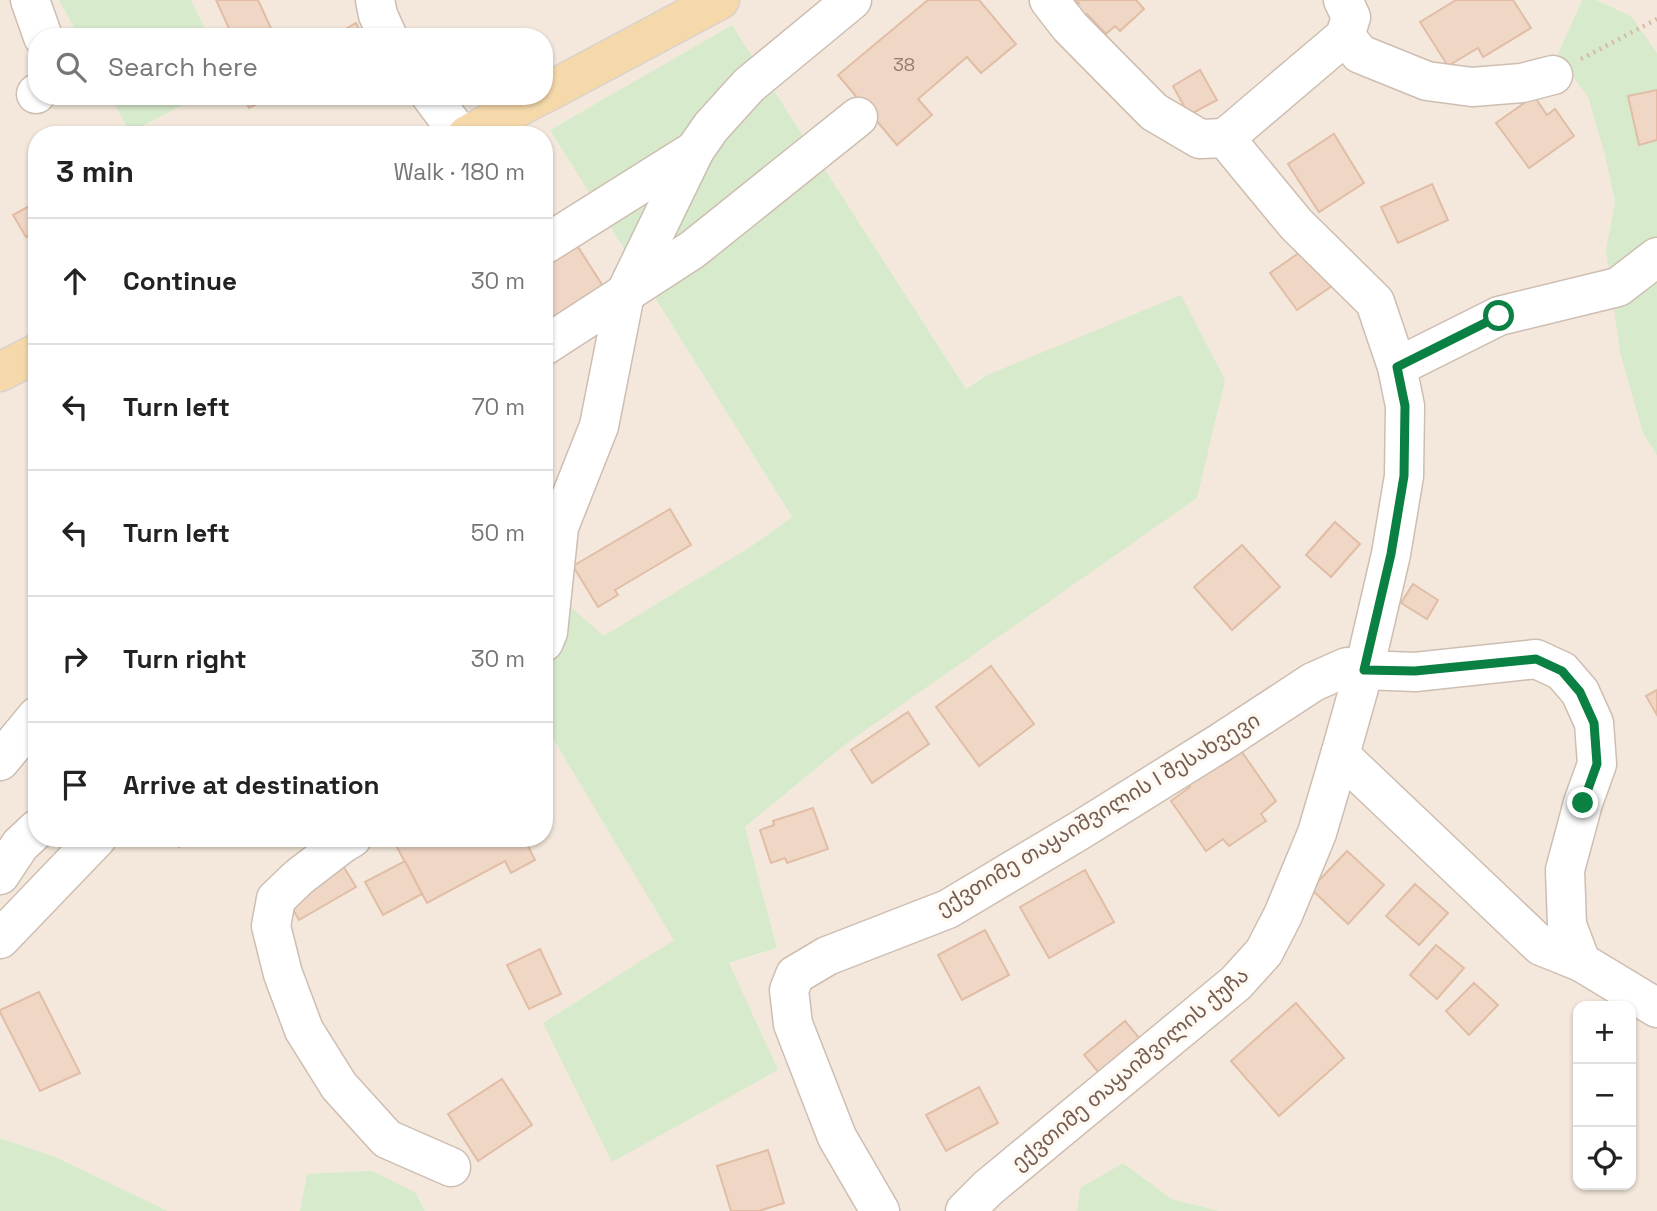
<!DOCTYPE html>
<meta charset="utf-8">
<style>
:root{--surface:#fff;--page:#f2f2f2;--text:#222;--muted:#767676;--line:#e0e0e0}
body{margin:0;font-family:"Space Grotesk","Noto Sans Georgian",sans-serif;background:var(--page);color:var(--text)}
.controls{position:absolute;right:21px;bottom:21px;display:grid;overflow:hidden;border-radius:14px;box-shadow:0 2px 5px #0004}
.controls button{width:63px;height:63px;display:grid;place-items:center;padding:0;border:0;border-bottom:2px solid var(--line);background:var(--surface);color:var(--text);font:35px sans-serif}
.stop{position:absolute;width:21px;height:21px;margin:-16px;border:5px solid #0b8043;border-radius:50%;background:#fff}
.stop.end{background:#0b8043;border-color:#fff;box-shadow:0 2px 7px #0008}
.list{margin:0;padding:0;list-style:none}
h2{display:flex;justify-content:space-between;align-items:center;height:91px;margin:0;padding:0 28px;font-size:30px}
h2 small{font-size:23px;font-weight:400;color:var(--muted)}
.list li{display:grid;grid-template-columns:46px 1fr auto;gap:21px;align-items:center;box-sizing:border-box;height:126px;padding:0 28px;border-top:2px solid var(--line)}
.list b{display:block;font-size:26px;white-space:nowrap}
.list em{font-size:23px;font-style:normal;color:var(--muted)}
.icon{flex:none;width:38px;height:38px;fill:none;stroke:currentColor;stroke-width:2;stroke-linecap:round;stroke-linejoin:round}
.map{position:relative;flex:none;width:1657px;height:1211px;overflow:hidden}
.search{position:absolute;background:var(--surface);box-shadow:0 2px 5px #0004;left:28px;top:28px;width:525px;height:77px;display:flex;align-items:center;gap:18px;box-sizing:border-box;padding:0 24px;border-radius:28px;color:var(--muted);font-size:26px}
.panel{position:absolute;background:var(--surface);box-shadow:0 2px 5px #0004;left:28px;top:126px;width:525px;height:721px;border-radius:28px}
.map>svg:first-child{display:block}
.residential{fill:#f3e8db;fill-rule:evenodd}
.green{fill:#d7eacb}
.building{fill:#f0d6c5;stroke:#e2bda6;stroke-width:2}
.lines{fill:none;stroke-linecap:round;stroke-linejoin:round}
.minor-casing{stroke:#cebeb1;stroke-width:41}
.major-casing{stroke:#d9d2ce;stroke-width:41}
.path{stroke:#d6b9a8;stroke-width:4.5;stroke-dasharray:2 5;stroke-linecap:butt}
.minor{stroke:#fff;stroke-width:38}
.major{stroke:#f6d9aa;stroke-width:38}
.route{stroke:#0b8043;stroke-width:9}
.labels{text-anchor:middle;stroke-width:7;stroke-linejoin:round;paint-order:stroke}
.number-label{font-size:18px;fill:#957b6c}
.street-label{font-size:21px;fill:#775d4f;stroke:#fefaf3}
</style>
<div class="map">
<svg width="1657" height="1211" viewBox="0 0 1657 1211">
<rect width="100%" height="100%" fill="#fcf6ec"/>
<g class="residential">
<path d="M 0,0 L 59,0 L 79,37 L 37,37 L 37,96 L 110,96 L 130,133 L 199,96 L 544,96 L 544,37 L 209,37 L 191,0 L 1582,0 L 1557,56 L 1588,97 L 1605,155 L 1615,202 L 1606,249 L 1643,433 L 1657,456 L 1657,1211 L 1219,1211 L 1172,1199 L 1123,1163 L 1080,1188 L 1077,1211 L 425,1211 L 416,1193 L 307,1174 L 300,1211 L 168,1211 L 53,1156 L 0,1138 ZM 732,25 L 966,389 L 985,375 L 847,743 L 745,827 L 777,948 L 543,1023 L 675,940 L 552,737 L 544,733 L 544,838 L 37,838 L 37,135 L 544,135 L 544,584 L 604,637 L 750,547 L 792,517 L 550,130 ZM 1578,1006 L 1631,1006 L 1631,1185 L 1578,1185 Z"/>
<polygon points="1596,0 1657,0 1657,53 1631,16"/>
</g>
<g class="green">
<polygon points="59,0 191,0 209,37 79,37"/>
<polygon points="1582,0 1596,0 1631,16 1657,53 1657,456 1643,433 1620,352 1606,249 1615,202 1605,155 1588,97 1557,56"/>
<polygon points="732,25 966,389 985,376 1181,295 1225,380 1197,498 847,743 745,827 777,948 729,963 778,1070 612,1162 543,1023 674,940 552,737 544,733 544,584 604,636 750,547 792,517 550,130"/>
<polygon points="110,96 199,96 130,133"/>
<polygon points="0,1138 53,1156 168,1211 0,1211"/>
<polygon points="1123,1163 1172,1199 1219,1211 1077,1211 1080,1188"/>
<polygon points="372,1171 416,1193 425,1211 300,1211 307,1174"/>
</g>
<g class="building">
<polygon points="216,0 258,0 275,37 233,37"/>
<polygon points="928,0 979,0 1016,44 981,73 967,57 918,99 932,115 897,145 838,75"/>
<polygon points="1075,0 1136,0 1144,9 1120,31 1115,26 1106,34 1087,14 1077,22 1069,13 1079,3"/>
<polygon points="1456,0 1513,0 1531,28 1483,57 1478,48 1448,66 1420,22"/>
<polygon points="356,23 363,37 332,37"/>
<polygon points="1200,70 1217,100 1189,115 1173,86"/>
<polygon points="1657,90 1657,140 1639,145 1628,96"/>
<polygon points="244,96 273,96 249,108"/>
<polygon points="1534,96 1547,115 1555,109 1574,136 1529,168 1496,123"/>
<polygon points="1334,134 1364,183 1319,212 1288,164"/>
<polygon points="1432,184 1448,220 1398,243 1381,207"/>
<polygon points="37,202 37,231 26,237 13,215"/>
<polygon points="573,239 606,291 544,330 544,257"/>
<polygon points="1306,248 1332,286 1297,310 1270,273"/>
<polygon points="670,509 691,545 615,590 618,595 598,607 573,566"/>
<polygon points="1335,522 1360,544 1331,577 1306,555"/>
<polygon points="1242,545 1280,587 1232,630 1194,587"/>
<polygon points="1413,584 1438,600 1427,619 1401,603"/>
<polygon points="991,666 1034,724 979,766 936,707"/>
<polygon points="1657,690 1657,715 1646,696"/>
<polygon points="908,712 929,744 872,783 851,750"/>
<polygon points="1242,752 1276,801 1261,814 1266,821 1229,846 1223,839 1206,851 1171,801 1190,787 1186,780 1217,759 1222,765"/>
<polygon points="813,808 828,849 787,863 785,858 771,863 760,830 774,825 773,821"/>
<polygon points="173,838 191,838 179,847"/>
<polygon points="392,838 524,838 535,860 511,873 505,861 427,903"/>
<polygon points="1347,851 1384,885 1348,924 1311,889"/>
<polygon points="340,861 356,887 299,920 284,894"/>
<polygon points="405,861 422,894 383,915 365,882"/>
<polygon points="1085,870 1114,922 1049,958 1020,907"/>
<polygon points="1415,884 1448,913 1419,945 1386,916"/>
<polygon points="985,930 1009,975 962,1000 938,955"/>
<polygon points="1436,945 1464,968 1437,999 1410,975"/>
<polygon points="540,949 561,994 529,1009 507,965"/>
<polygon points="1474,983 1498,1005 1469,1035 1446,1011"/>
<polygon points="39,992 80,1073 40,1091 0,1012 0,1010"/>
<polygon points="1296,1003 1344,1058 1279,1116 1231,1061"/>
<polygon points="1125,1021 1141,1040 1100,1074 1084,1055"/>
<polygon points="502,1079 532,1125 478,1161 448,1114"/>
<polygon points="979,1087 998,1123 946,1151 926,1115"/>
<polygon points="768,1150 784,1203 759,1211 731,1211 717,1166"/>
</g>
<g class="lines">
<defs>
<g id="minor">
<polyline points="30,0 43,37"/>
<polyline points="375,0 378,15 388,37"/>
<polyline points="1345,36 1360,54 1427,81 1472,87 1522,83 1553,75"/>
<polyline points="36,94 37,93"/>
<polyline points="431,96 460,135"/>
<polyline points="1225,138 1345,36 1351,17 1343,0"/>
<polyline points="544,245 695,150"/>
<polyline points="544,346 692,250 858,117"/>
<polyline points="1397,367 1499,316 1618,287 1657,257"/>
<polyline points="544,642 548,632 559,527 599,426 625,294 695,150 711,127 749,85 852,0"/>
<polyline points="1340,755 1541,946 1581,962"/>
<polyline points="0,761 37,716"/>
<polyline points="352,838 342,844 299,877 276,899 271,926 283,974 304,1030 339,1086 387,1139 451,1167"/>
<polyline points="0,875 20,845 37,829"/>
<polyline points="0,939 97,838"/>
<polyline points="880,1211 837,1137 793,1024 789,990 795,975 827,956 948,909 1082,829 1223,741 1313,682 1347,667 1364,670 1415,672 1536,659 1562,671 1580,692 1594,723 1597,764 1583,803 1565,870 1567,925 1581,962 1657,1008"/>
<polyline points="965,1211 988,1188 1236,983 1264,952 1283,915 1317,833 1340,755 1364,670 1391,554 1404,476 1405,406 1397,367 1375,302 1296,224 1225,138 1200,139 1154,112 1070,27 1049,0"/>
</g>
<g id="major">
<polyline points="544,94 720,0"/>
<polyline points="467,135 539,96"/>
<polyline points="0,372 37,353"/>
</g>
</defs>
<use href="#minor" class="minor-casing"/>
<use href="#major" class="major-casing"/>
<polyline class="path" points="1581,59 1657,19"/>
<use href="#minor" class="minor"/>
<use href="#major" class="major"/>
</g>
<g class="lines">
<polyline class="route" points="1499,316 1397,367 1405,406 1404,476 1391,554 1364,670 1415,671 1536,659 1562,671 1580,692 1594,723 1597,764 1583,803"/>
</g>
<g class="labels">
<g class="number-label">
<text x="904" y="71">38</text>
</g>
<g class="street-label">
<text transform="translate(1098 814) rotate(-31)" y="7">ექვთიმე თაყაიშვილის I შესახვევი</text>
<text transform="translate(1130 1069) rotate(-40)" y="7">ექვთიმე თაყაიშვილის ქუჩა</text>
</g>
</g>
</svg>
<div class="controls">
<button>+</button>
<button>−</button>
<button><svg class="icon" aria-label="locate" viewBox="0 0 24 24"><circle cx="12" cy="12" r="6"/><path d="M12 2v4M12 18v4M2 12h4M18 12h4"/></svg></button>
</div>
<div class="stop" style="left:1499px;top:316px"></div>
<div class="stop end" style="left:1583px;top:803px"></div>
<div class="search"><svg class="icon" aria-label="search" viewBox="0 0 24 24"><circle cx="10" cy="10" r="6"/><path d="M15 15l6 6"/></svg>Search here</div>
<section class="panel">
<h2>3 min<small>Walk · 180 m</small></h2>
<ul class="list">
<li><svg class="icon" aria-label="ahead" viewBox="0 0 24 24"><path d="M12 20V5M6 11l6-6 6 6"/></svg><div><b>Continue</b></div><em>30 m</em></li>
<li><svg class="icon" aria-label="left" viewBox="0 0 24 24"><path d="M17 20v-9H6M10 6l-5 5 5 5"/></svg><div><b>Turn left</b></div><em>70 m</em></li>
<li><svg class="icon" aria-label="left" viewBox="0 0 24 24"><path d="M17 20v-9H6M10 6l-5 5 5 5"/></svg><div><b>Turn left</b></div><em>50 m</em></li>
<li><svg class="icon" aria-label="right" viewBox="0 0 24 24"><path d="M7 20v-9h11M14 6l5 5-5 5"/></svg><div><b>Turn right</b></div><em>30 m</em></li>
<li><svg class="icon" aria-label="arrive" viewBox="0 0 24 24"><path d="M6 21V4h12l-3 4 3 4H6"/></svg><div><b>Arrive at destination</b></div></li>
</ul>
</section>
</div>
